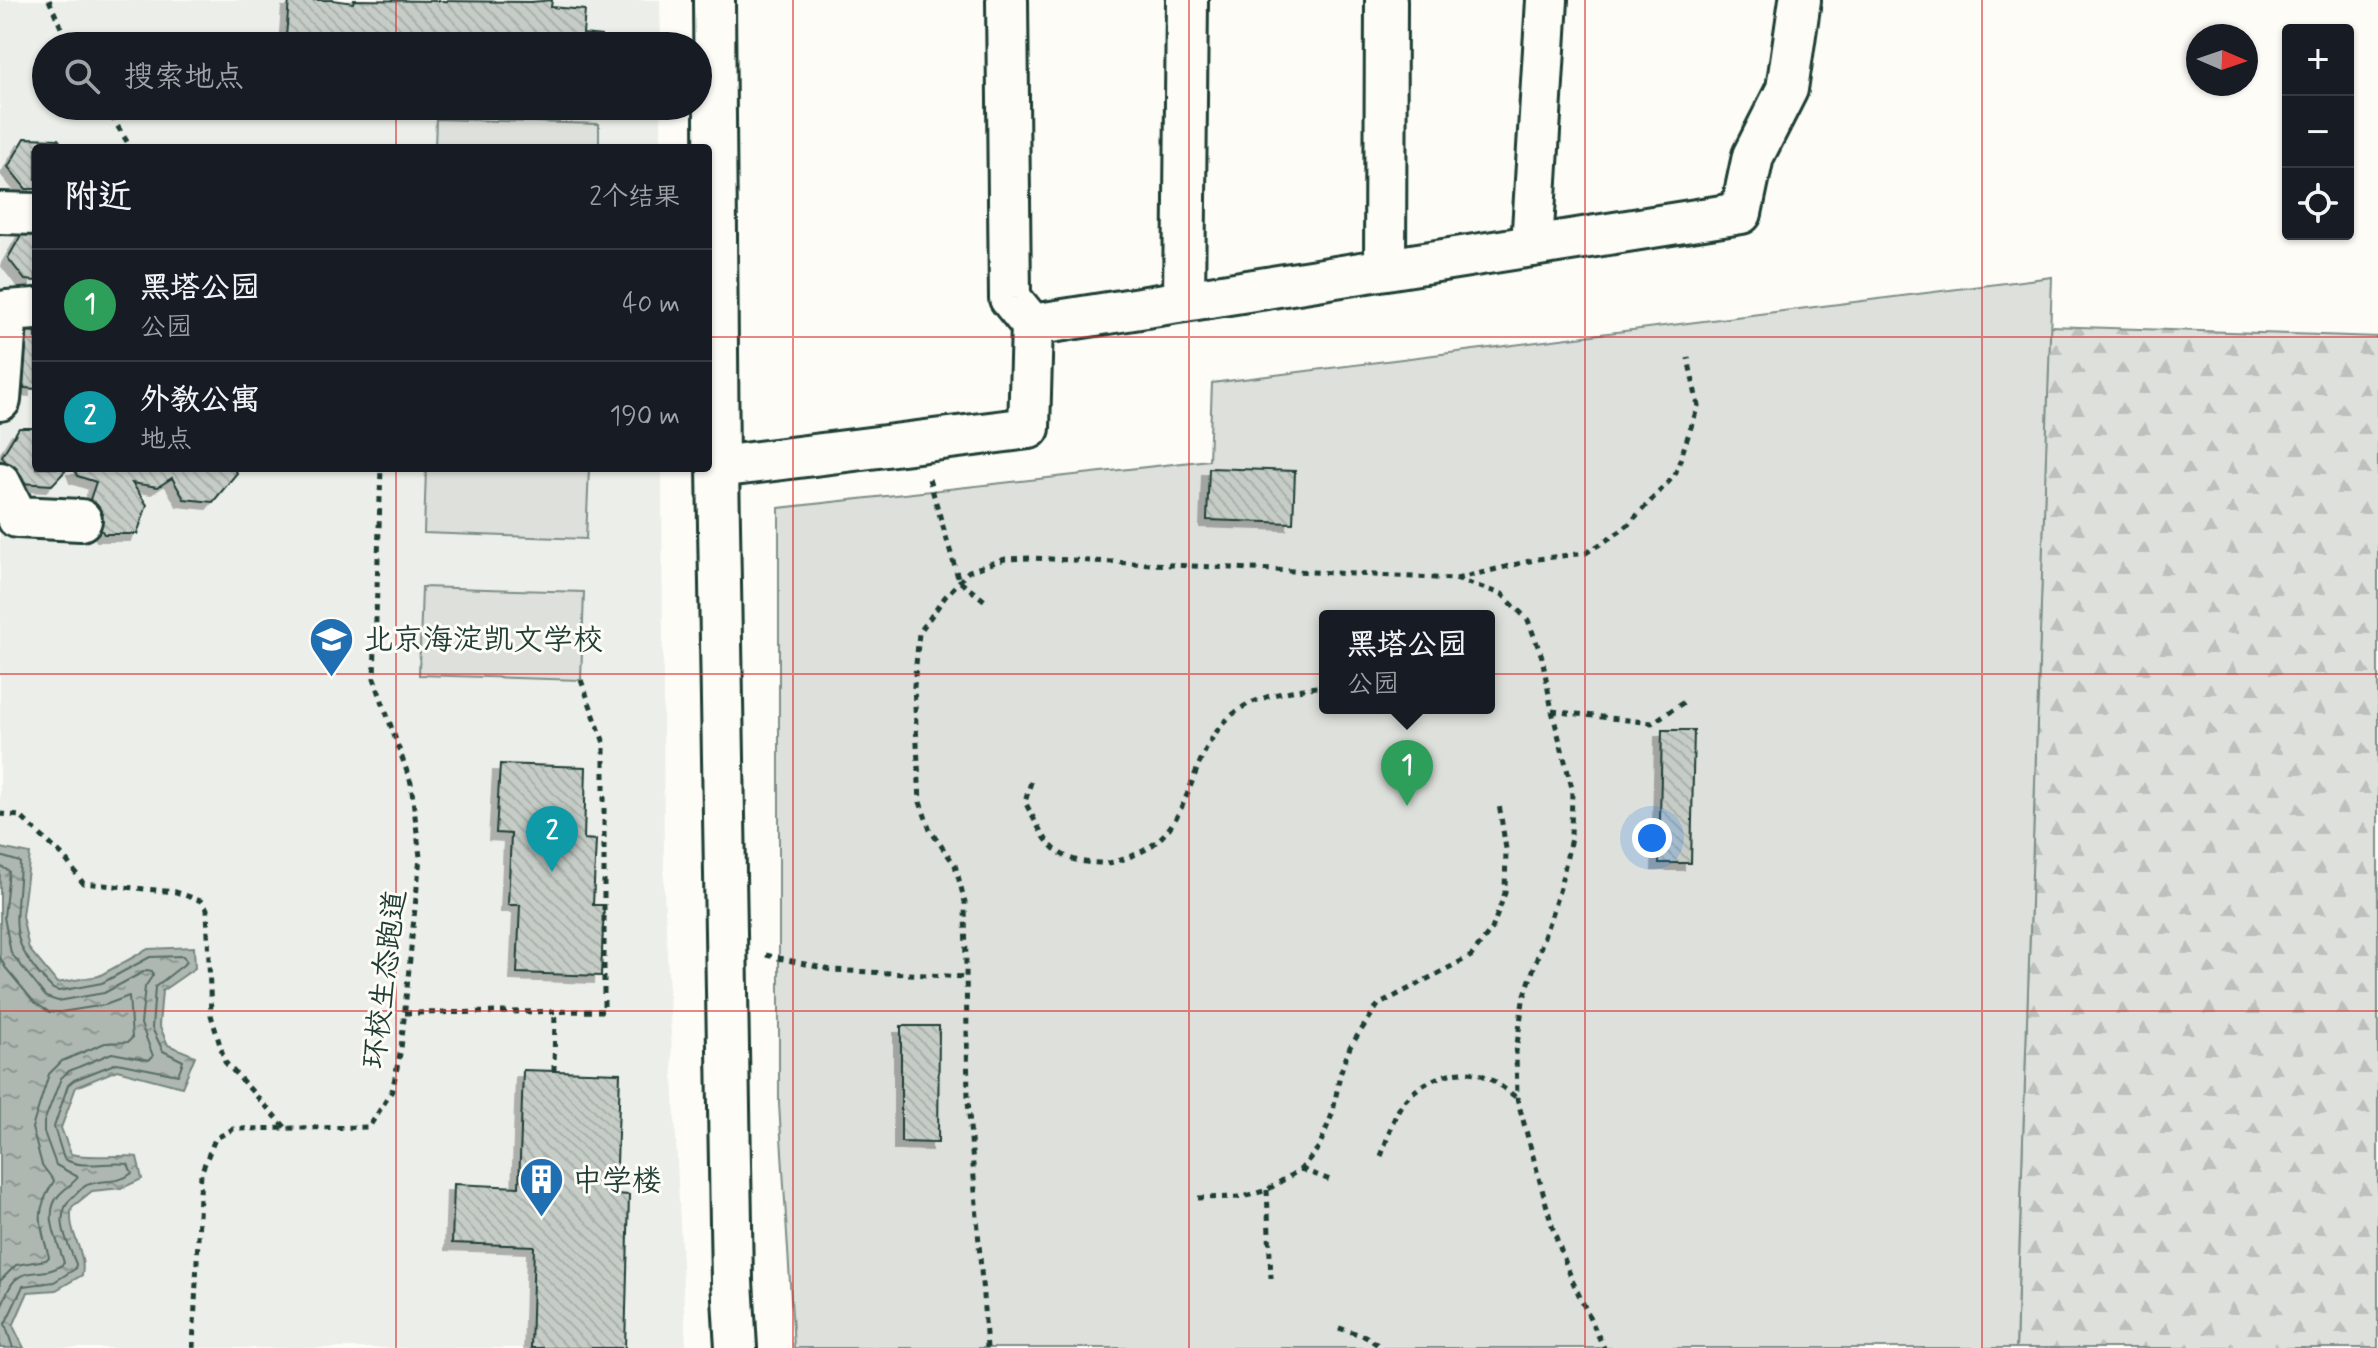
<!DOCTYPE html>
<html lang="zh">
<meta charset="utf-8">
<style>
:root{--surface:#171b24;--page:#242831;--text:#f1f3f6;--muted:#9ea1a6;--line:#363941;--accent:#1f6fb2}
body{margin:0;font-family:Mynerve,"LXGW WenKai TC",sans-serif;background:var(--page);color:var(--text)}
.controls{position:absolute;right:24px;top:24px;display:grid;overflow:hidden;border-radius:8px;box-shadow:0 2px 6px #0004}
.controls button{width:72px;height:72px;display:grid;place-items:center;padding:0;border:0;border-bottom:2px solid var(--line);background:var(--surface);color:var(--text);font:40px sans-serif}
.compass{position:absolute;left:2186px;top:24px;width:72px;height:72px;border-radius:50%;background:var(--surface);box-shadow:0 2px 6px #0004;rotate:92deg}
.you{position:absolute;left:1652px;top:838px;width:28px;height:28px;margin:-20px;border:6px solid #fff;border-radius:50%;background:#1a73e8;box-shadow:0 0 0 12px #1a73e833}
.badge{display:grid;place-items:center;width:52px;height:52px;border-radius:50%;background:var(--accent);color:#fff;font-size:26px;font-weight:700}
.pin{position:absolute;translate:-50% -66px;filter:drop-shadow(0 2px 4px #0008)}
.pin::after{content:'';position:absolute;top:42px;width:28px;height:24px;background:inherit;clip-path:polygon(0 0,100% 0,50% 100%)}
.popup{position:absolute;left:1319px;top:610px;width:176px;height:104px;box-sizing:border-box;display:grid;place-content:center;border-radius:8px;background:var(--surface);filter:drop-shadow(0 2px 6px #0005);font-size:26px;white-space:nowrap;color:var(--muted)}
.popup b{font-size:30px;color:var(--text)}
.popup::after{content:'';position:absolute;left:50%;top:100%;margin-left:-16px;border:16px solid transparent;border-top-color:var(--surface)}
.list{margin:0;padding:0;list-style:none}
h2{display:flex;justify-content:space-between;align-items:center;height:104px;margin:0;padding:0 32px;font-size:34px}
h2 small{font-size:26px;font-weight:400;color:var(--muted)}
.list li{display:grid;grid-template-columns:52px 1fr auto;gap:24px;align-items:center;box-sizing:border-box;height:112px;padding:0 32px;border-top:2px solid var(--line)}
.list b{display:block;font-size:30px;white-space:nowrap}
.list p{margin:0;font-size:26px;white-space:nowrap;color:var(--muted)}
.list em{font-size:26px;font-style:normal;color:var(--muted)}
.icon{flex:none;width:44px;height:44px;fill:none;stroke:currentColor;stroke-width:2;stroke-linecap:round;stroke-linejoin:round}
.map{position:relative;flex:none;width:2378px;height:1348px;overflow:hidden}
.search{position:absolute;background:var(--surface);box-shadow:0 2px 6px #0004;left:32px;top:32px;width:680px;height:88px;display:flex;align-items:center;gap:20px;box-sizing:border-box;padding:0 28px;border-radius:44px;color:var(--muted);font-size:30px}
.panel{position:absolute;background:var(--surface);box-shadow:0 2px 6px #0004;left:32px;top:144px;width:680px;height:328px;border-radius:8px}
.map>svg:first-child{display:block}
.built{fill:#eceee9}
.forest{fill:url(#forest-firs);stroke:#7e8e88;stroke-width:2}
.green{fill:#dde0db;stroke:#7e8e88;stroke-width:2;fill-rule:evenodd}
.water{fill:url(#water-ripples);stroke:#75877f;stroke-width:2}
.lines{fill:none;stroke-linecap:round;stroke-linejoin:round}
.shore{stroke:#586e66;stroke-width:2}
.building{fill:url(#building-back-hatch);stroke:#1f3d34;stroke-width:2;filter:url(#shadow)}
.minor-casing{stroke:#1f3d34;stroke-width:46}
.path{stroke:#1f3d34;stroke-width:5;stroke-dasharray:6 6;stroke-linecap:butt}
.minor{stroke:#fdfcf7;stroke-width:40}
.grid{fill:none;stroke:#d62828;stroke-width:2;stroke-opacity:0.55}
.labels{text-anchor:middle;stroke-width:6;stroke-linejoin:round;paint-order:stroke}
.poi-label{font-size:30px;fill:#1f3d34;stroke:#fdfcf7;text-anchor:start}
.street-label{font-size:30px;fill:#1f3d34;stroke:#fdfcf7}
</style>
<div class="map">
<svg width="2378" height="1348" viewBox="0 0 2378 1348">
<defs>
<pattern id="forest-firs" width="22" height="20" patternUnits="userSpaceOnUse" patternTransform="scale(2)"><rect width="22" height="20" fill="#dde0db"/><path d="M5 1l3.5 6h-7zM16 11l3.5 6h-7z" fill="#bdc1bd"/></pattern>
<pattern id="water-ripples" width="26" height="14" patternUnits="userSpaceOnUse" patternTransform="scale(2)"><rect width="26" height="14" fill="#aeb8b1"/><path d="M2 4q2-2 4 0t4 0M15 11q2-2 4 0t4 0" fill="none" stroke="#8d9791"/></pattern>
<pattern id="building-back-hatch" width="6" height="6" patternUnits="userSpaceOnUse" patternTransform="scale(2)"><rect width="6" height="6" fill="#c6cdc7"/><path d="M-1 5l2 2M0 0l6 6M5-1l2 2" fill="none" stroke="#aab1ac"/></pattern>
<filter id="shadow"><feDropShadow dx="-7" dy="7" stdDeviation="0" flood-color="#0004"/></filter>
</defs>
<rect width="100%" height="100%" fill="#fdfcf7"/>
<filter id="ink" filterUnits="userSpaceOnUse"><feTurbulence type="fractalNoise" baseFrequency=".0125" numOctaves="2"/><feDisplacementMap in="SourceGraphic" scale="16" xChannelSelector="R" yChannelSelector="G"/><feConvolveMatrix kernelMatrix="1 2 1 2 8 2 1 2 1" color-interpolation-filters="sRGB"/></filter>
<g filter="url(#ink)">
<polygon class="built" points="0,0 660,0 661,46 46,46 46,106 661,106 661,148 36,148 36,468 662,468 664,889 686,1348 0,1348"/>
<polygon class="forest" points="2050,326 2378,337 2378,1348 2016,1348"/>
<g class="green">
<polygon points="436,119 599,124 599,148 435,148"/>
<path d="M 2052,277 L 2016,1348 L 794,1348 L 779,1104 L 779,508 L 1209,460 L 1212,383 ZM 1325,616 L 1489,616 L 1489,708 L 1325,708 Z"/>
<polygon points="426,468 589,468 586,539 424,533"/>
<polygon points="422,587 584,592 581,680 419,675"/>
</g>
<path class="water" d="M 0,848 L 30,854 L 22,916 L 29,949 L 57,983 L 99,976 L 148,949 L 194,947 L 195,968 L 162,991 L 159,1025 L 168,1045 L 195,1056 L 182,1087 L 117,1070 L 76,1087 L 61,1128 L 71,1154 C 92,1159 114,1154 137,1157 L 142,1179 L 122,1188 L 92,1191 L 72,1207 C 66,1232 87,1251 82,1275 L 56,1290 L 28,1292 L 13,1326 L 24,1348 L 0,1348 Z"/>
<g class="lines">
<g class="shore">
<path d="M 0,856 L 20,862 C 18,924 3,939 53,989 L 59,991 L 102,983 L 150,957 L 183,956 L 187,962 L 155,987 L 152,1028 L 163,1051 L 183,1061 L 178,1075 L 117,1063 L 74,1080 L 68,1085 L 54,1127 L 64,1159 C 84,1170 106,1161 128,1164 L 132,1173 C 119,1184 105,1179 90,1184 C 84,1185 79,1191 75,1195 C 51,1214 67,1241 76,1264 L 75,1269 L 54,1282 L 23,1286 L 5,1324 L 13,1348"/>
<path d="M 0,866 L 9,871 L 4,917 L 11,953 L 46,997 L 58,1001 L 104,993 L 147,970 L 152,971 L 153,975 L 145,987 L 141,1024 L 153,1056 L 149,1060 L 112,1053 L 69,1071 L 61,1078 L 44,1122 L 44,1132 L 56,1165 L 78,1177 C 73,1184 65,1188 59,1195 C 42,1214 59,1243 64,1263 C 49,1277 26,1268 15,1280 C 7,1288 4,1301 0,1311"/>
<path d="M 0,957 L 5,967 L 34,1002 L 49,1012 L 61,1012 L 105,1005 L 129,996 L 132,1038 L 128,1042 L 105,1043 L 62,1061 L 49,1074 L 32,1128 L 42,1165 L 54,1181 C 34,1212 40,1224 49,1257 L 46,1260 L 16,1265 L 0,1281"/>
</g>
</g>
<g class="building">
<polygon points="289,0 333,0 353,3 354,0 531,2 552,0 551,7 585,10 583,34 601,36 600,46 338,46 338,42 286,37"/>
<polygon points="25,138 58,139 65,148 36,148 36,189 26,189 8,167"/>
<polygon points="24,230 36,230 36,281 25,280 8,258"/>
<polygon points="28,331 36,332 36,389 25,388 9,362"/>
<polygon points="19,428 36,428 36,468 68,468 52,485 19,483 2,456"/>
<polygon points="74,468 234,468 237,473 213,502 184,499 172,478 158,487 132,483 147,505 137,534 104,534 87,508 96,482 77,476"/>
<polygon points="1209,468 1295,471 1293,523 1207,520"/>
<polygon points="1662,730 1694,730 1691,863 1659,863"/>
<polygon points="500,764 586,767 584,839 596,840 593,905 604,905 601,976 517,973 520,905 508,905 511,834 496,833"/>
<polygon points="901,1026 939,1026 938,1143 901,1142"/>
<polygon points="523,1070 620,1073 616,1194 629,1195 625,1348 531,1348 534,1246 452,1243 454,1184 519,1187"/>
</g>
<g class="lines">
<defs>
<g id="minor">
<polyline points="714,0 718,467 732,1281 736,1348"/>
<polyline points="0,213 36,214"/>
<polyline points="1532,246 1547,0"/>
<polyline points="1385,269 1386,0"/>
<polyline points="1184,301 1187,0"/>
<polyline points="1032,325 1741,213 1753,156 1787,89 1800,0"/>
<polyline points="0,400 7,311 36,309"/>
<polyline points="718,467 1029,428 1032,325 1010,298 1007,0"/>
<polyline points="0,483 17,517 81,520"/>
</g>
</defs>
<use href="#minor" class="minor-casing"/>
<g class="path">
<polyline points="49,0 69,46"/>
<polyline points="105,106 131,148"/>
<polyline points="929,479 959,581 988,603"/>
<polyline points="1456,579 1538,559 1586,553 1624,529 1675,475 1698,406 1688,358"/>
<polyline points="1552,711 1652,723 1684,702"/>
<path d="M 1031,782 L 1025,802 C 1045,839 1051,862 1099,863 C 1112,864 1122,860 1134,855 C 1199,829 1183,751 1237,711 C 1258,695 1299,689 1325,686"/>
<polyline points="0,814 20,816 64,857 83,883 176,892 201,901 207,909 211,1015 225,1062 287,1129"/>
<polyline points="766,955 831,970 966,977"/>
<polyline points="405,1013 604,1011 604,743 581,680"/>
<polyline points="554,1071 555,1011"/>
<path d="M 1381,1156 C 1387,1141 1391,1123 1399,1109 C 1411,1087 1449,1067 1474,1073 C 1490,1076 1503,1088 1517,1098"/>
<polyline points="1301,1169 1330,1180"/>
<polyline points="1267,1190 1271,1278"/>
<polyline points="1198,1198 1243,1197 1267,1190 1301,1169 1319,1147 1333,1112 1340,1074 1350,1047 1378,1005 1471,956 1492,929 1505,893 1506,849 1499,804"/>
<polyline points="1339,1328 1365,1336 1382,1348"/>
<polyline points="193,1348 201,1173 215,1139 233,1129 369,1127 392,1091 401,1049 420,857 411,783 374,678 381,468"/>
<polyline points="987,1348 968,1100 965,902 955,865 930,830 920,802 914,686 919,633 945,597 969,571 1005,559 1031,558 1455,579 1502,594 1528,620 1542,657 1552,711 1572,788 1571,838 1560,888 1523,1001 1516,1052 1517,1098 1553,1229 1572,1280 1604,1348"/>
</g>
<use href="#minor" class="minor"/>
</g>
</g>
<path class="grid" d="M 396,0 L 396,46M 793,0 L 793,1348M 1189,0 L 1189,1348M 1585,0 L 1585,1348M 1982,0 L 1982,1348M 396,106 L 396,148M 0,337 L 36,337M 708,337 L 2378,337M 396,468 L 396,1348M 0,674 L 2378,674M 0,1011 L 2378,1011"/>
<defs>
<symbol id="school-pin" viewBox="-11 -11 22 30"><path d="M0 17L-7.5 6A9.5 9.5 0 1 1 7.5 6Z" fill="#1f6fb2" stroke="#fdfcf7"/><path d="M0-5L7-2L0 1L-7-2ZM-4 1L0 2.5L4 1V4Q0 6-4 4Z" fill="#fff"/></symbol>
<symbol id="building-pin" viewBox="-11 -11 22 30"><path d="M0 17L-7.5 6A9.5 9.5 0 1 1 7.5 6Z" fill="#1f6fb2" stroke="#fdfcf7"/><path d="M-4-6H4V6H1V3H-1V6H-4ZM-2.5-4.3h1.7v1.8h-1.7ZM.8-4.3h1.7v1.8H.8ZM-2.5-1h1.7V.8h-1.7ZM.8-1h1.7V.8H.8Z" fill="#fff"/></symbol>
</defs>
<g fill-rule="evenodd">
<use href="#school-pin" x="306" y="614" width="51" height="69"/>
<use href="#building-pin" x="516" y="1154" width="51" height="69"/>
</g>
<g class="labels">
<g class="poi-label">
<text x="363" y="649">北京海淀凯文学校</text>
<text x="572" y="1190">中学楼</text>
</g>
<g class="street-label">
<text transform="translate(384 979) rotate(-83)" y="10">环校生态跑道</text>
</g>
</g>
</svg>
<div class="controls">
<button>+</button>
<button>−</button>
<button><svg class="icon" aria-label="locate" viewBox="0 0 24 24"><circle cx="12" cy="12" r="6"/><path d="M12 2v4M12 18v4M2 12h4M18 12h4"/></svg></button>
</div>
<svg class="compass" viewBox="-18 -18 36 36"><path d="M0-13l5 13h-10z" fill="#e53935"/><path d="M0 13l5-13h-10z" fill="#9ea1a6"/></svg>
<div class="you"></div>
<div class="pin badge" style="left:1407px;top:806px;background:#2e9e5b">1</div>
<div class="popup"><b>黑塔公园</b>公园</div>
<div class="pin badge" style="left:552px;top:872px;background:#0f9aa8">2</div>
<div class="search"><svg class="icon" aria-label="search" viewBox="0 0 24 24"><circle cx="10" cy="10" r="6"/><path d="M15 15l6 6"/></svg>搜索地点</div>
<section class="panel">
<h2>附近<small>2个结果</small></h2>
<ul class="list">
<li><span class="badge" style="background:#2e9e5b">1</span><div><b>黑塔公园</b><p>公园</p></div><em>40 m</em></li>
<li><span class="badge" style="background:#0f9aa8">2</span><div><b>外教公寓</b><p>地点</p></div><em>190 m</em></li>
</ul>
</section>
</div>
